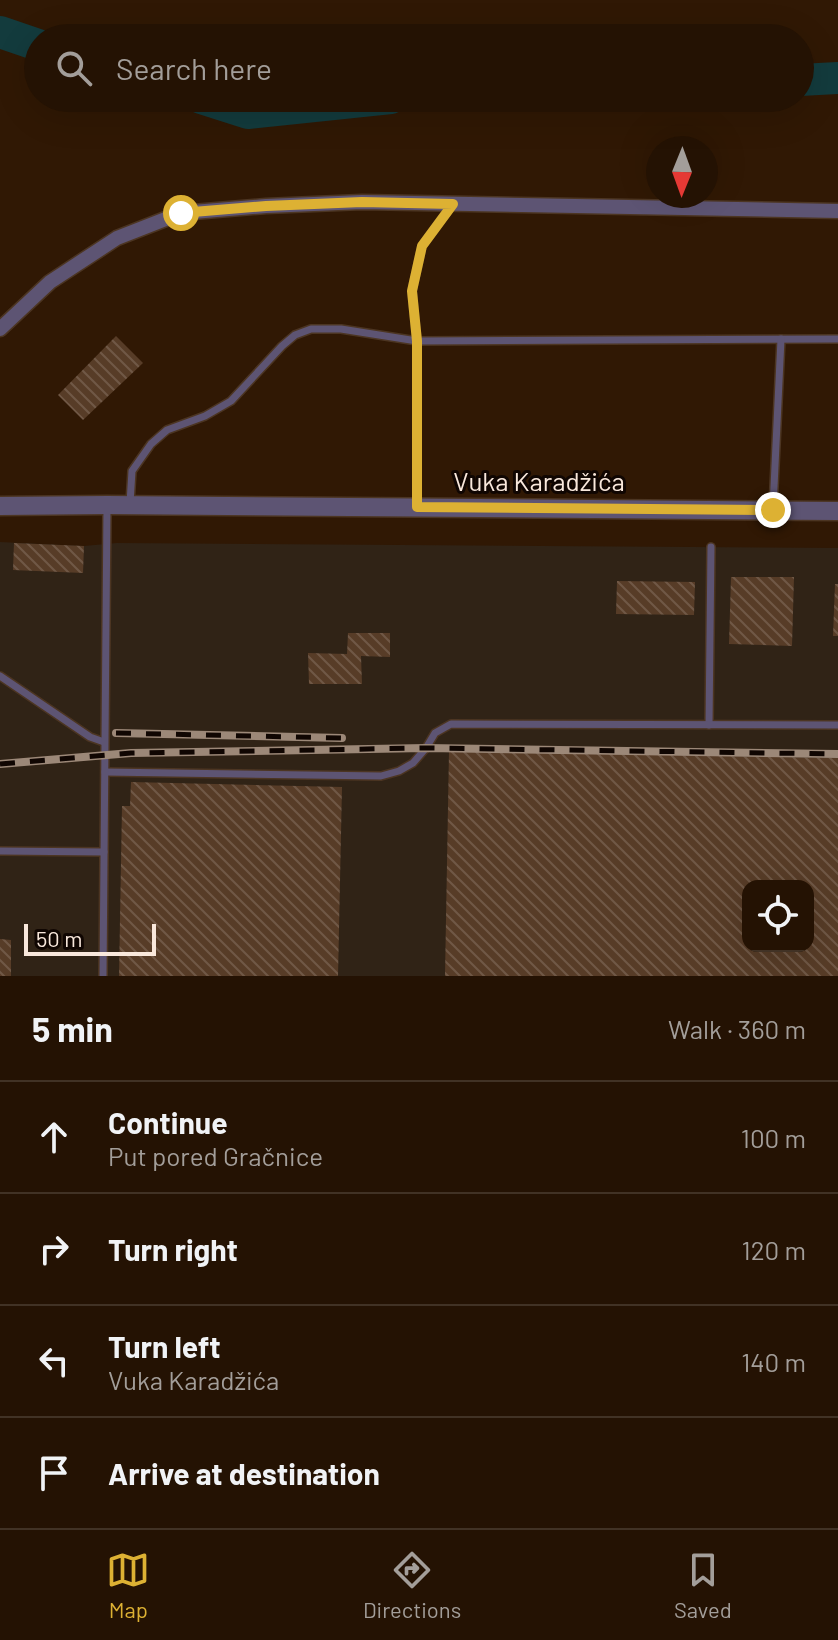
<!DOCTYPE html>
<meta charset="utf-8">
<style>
:root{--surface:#241203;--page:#2c1b0d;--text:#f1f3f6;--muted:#a39e9a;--line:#413225;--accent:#ddb133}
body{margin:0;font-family:Barlow,sans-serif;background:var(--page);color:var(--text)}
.controls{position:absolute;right:24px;bottom:24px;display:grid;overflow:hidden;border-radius:16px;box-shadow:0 8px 32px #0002}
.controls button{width:72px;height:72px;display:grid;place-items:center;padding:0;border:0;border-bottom:2px solid var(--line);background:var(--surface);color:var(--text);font:40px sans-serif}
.compass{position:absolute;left:646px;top:136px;width:72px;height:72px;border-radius:50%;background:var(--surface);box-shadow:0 8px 32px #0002;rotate:181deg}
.scale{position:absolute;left:24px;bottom:20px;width:132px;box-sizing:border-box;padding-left:8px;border:4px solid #f9e8dc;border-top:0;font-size:22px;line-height:28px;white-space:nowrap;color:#f9e8dc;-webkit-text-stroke:6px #100602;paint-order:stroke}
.stop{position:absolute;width:24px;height:24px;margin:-18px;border:6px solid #ddb133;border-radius:50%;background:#fff}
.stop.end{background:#ddb133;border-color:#fff;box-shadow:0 2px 8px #0008}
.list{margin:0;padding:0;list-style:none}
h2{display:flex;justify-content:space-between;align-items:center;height:104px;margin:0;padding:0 32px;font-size:34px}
h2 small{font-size:26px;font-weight:400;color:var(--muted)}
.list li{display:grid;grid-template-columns:52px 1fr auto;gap:24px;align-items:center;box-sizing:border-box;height:112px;padding:0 32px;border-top:2px solid var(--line)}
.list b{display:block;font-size:30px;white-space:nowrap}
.list p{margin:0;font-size:26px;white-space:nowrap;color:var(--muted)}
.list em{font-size:26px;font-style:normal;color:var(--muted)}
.icon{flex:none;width:44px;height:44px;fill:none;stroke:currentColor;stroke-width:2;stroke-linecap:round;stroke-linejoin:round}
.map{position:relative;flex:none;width:838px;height:976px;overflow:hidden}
.search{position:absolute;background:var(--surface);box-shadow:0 8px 32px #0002;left:24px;right:24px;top:24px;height:88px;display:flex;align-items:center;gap:20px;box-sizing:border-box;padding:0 28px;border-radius:44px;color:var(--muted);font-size:30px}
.sheet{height:552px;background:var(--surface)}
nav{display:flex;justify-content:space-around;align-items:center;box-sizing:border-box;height:112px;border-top:2px solid var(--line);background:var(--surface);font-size:22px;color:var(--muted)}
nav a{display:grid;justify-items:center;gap:4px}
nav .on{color:var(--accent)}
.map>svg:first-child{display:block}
.industrial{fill:#302316;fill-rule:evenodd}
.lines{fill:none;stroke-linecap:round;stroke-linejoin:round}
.river{stroke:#133b3d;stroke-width:32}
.building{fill:url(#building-back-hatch);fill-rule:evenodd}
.service-casing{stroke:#4c3522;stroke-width:10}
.minor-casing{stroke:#4c3522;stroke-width:17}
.tertiary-casing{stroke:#4c3522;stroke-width:21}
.service{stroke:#5d5473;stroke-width:7}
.minor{stroke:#5d5473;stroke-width:14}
.tertiary{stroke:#5d5473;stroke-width:18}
.rail-casing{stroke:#9c8878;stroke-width:8}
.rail{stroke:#100602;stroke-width:5;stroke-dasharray:15;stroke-linecap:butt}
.route{stroke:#ddb133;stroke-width:10}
.labels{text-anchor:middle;stroke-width:6;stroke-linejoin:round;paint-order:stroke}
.street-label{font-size:26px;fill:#f9e8dc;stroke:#100602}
</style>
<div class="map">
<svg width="838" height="976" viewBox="0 0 838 976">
<defs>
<pattern id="building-back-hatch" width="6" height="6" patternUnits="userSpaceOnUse" patternTransform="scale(2)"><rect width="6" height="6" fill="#573c27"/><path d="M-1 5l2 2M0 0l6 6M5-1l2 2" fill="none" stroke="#705846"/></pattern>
</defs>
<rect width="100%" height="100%" fill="#301804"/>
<path class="industrial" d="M 0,542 L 84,546 L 117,543 L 838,548 L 838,976 L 0,976 ZM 748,886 L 808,886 L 808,946 L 748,946 Z"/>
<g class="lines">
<g class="river">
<polyline points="0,32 38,45"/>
<polyline points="800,80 838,78"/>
<polyline points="201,98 248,113 391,98"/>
</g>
</g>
<g class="building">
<polygon points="116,336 143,363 83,420 58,395"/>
<polygon points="14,543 84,546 83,573 13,570"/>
<polygon points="731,577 794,577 792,646 729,644"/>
<polygon points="617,581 695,582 694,615 616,614"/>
<polygon points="835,584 838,584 838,636 833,636"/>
<polygon points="348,633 390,633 390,657 361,656 362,684 309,684 308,653 347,654"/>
<path d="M 449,751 L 838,758 L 838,976 L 445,976 ZM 748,886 L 808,886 L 808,946 L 748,946 Z"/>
<polygon points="131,782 342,787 338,976 119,976 122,806 130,806"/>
<polygon points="0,939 11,940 11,976 0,976"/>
</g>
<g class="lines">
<defs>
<g id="service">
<polyline points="130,503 132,471 151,444 167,430 205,416 231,401 282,346 295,335 311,329 341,329 417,341 838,339"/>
<polyline points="417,505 417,341 412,291 422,246 452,205"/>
<polyline points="773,508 781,339"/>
<polyline points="0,676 90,737 104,742"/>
<polyline points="709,725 711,547"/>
<polyline points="105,772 381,776 399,771 413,763 426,748 435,733 451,724 838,725"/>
<polyline points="0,851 104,852"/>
<polyline points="103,976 107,507"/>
</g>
<polyline id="minor" points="0,329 50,282 117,238 181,213 266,206 362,202 838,211"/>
<polyline id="tertiary" points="0,506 107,505 838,511"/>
</defs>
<use href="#service" class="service-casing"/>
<use href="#minor" class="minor-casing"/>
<use href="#tertiary" class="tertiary-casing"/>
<use href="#service" class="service"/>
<use href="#minor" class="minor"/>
<use href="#tertiary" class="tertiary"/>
<defs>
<g id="rail">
<polyline points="116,733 342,738"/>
<polyline points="0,764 131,753 426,748 838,754"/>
</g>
</defs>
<use href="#rail" class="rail-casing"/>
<use href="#rail" class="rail"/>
</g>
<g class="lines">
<polyline class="route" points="181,213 266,206 362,202 453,204 422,246 412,291 417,341 417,507 773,510"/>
</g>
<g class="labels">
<g class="street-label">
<text x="539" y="491">Vuka Karadžića</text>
</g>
</g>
</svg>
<div class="controls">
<button><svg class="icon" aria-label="locate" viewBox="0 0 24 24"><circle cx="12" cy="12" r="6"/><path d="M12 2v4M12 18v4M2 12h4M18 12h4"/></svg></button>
</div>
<svg class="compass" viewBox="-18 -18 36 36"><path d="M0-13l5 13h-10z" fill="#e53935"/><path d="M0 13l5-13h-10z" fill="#a39e9a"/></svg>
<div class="scale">50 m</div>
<div class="stop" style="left:181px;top:213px"></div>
<div class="stop end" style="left:773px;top:510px"></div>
<div class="search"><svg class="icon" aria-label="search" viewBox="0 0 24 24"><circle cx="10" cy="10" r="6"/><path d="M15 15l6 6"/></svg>Search here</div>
</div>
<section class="sheet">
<h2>5 min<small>Walk · 360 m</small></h2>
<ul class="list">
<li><svg class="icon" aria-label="ahead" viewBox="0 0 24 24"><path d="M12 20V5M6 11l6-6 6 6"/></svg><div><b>Continue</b><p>Put pored Gračnice</p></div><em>100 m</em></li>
<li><svg class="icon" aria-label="right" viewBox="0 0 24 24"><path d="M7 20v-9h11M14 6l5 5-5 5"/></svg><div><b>Turn right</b></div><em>120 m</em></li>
<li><svg class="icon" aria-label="left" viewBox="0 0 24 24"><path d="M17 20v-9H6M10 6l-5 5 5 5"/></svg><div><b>Turn left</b><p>Vuka Karadžića</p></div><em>140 m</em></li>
<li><svg class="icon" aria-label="arrive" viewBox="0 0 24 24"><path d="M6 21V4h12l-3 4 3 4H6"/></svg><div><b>Arrive at destination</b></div></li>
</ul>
</section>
<nav>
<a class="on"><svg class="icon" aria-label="map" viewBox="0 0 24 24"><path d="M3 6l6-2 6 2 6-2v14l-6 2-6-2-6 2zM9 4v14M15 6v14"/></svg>Map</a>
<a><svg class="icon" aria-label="directions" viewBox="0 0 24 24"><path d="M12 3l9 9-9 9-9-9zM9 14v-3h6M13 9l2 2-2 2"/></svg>Directions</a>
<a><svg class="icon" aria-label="saved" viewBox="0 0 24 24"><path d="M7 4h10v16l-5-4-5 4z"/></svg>Saved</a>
</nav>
